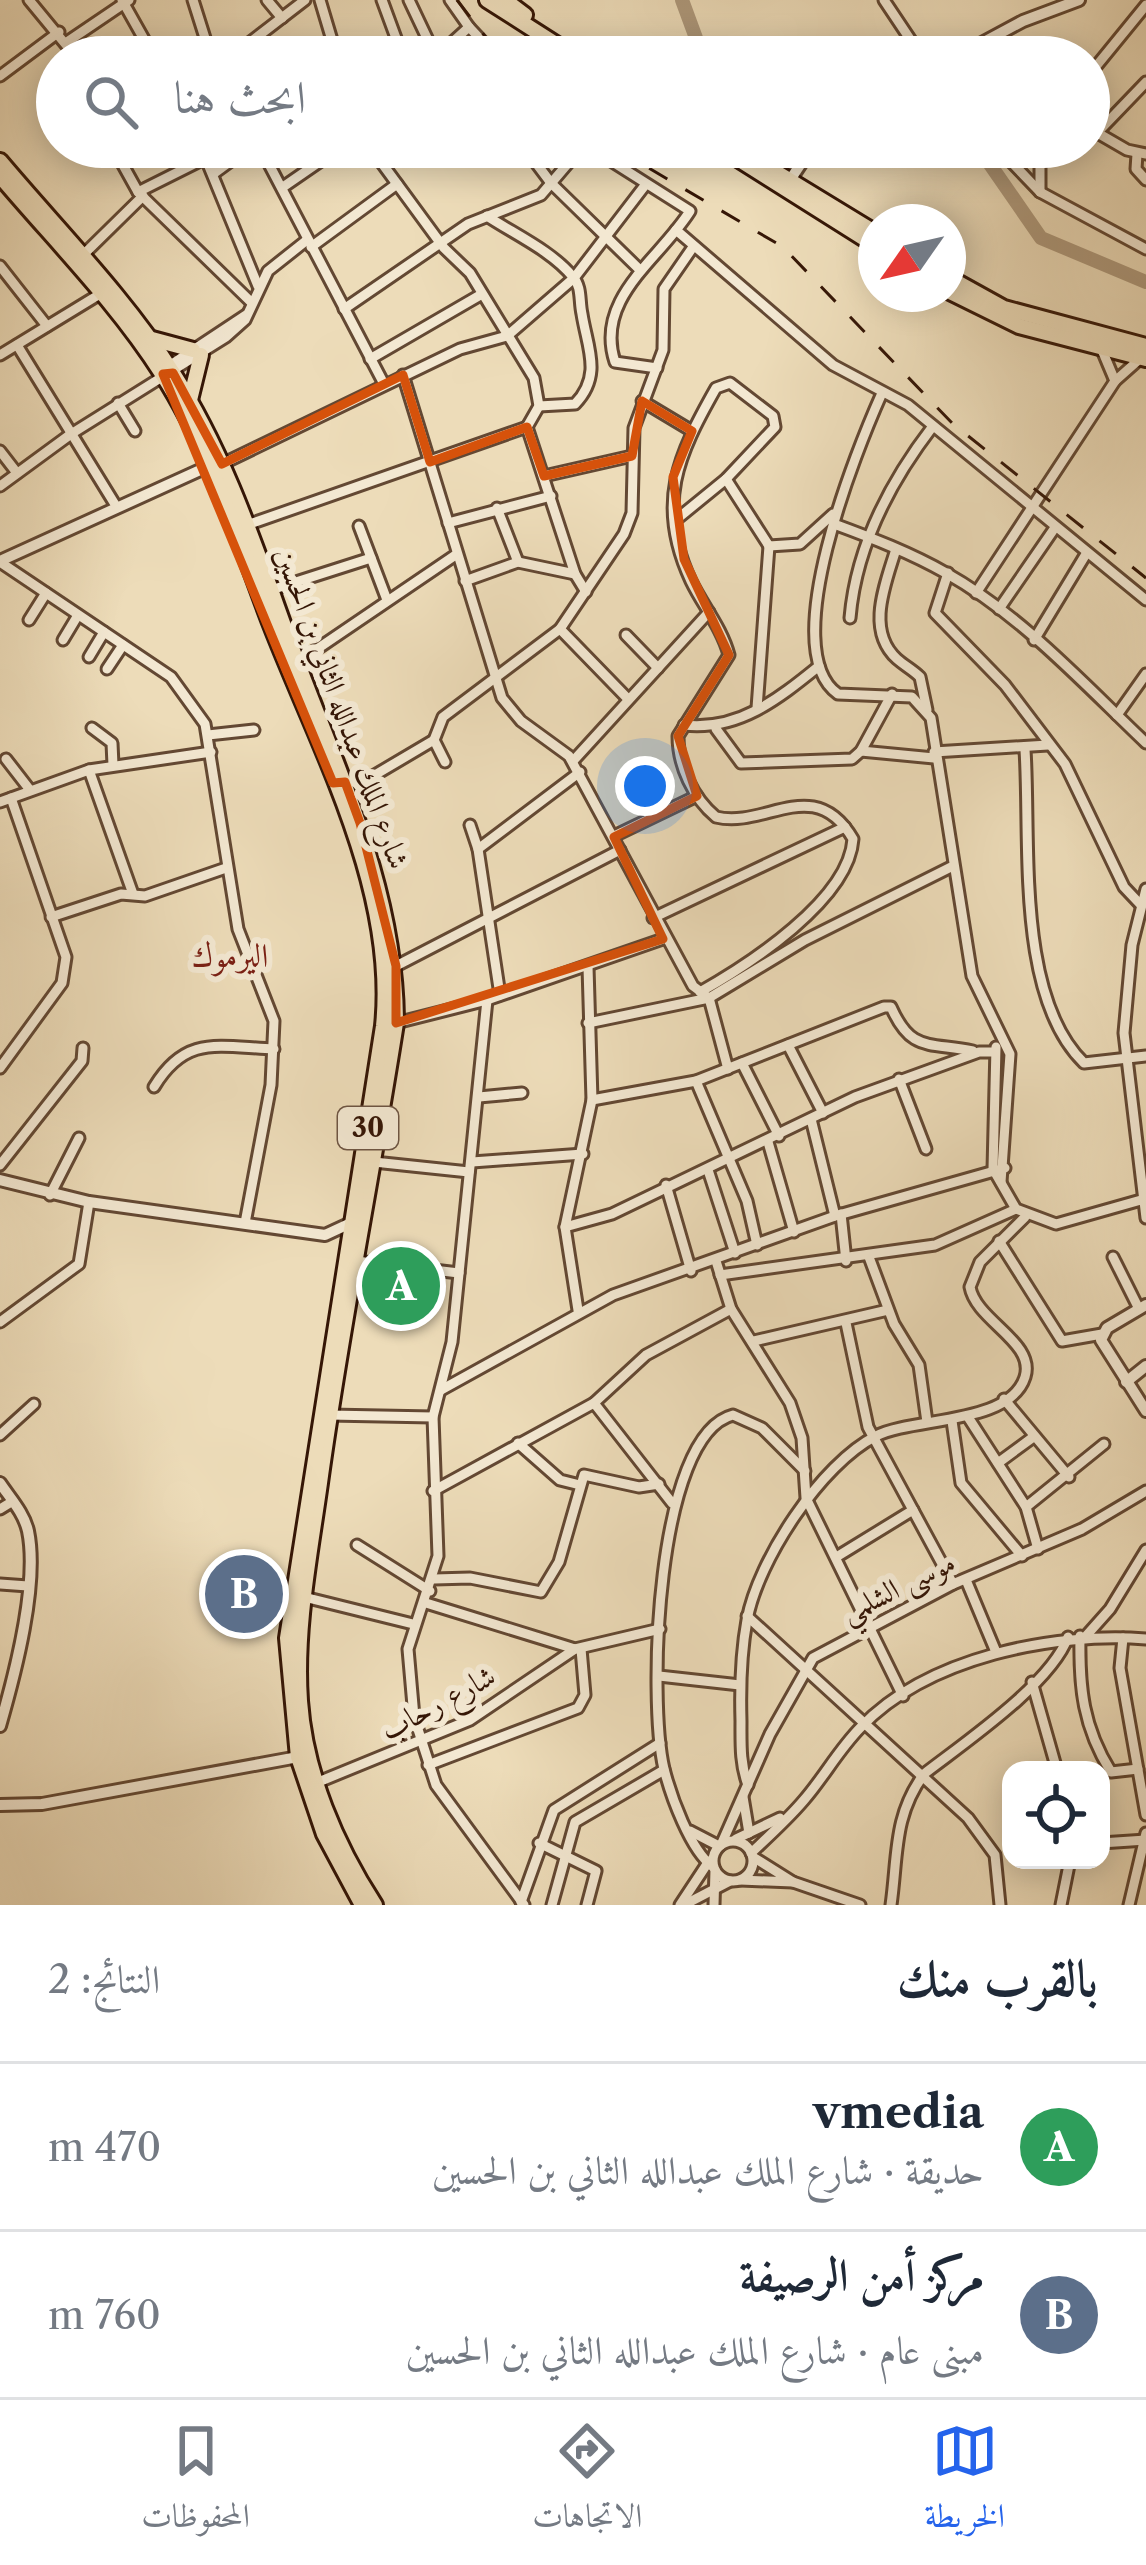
<!DOCTYPE html>
<html lang="ar">
<meta charset="utf-8">
<style>
:root{--surface:#fff;--page:#f2f2f3;--text:#1f2937;--muted:#747a83;--line:#e0e1e3;--accent:#2563eb}
body{margin:0;font-family:"Libre Caslon Text",Amiri,serif;background:var(--page);color:var(--text);direction:rtl}
.controls{position:absolute;right:36px;bottom:36px;display:grid;overflow:hidden;border-radius:24px;box-shadow:0 6px 30px #0003}
.controls button{width:108px;height:108px;display:grid;place-items:center;padding:0;border:0;border-bottom:3px solid var(--line);background:var(--surface);color:var(--text);font:60px sans-serif}
.compass{position:absolute;left:858px;top:204px;width:108px;height:108px;border-radius:50%;background:var(--surface);box-shadow:0 6px 30px #0003;rotate:236deg}
.you{position:absolute;left:645px;top:786px;width:42px;height:42px;margin:-30px;border:9px solid #fff;border-radius:50%;background:#1a73e8;box-shadow:0 0 0 18px #1a73e833}
.badge{display:grid;place-items:center;width:78px;height:78px;border-radius:50%;background:var(--accent);color:#fff;font-size:39px;font-weight:700}
.pin{position:absolute;translate:-50% -50%;border:6px solid #fff;box-shadow:0 3px 12px #0006}
.list{margin:0;padding:0;list-style:none}
h2{display:flex;justify-content:space-between;align-items:center;height:156px;margin:0;padding:0 48px;font-size:51px}
h2 small{font-size:39px;font-weight:400;color:var(--muted)}
.list li{display:grid;grid-template-columns:78px 1fr auto;gap:36px;align-items:center;box-sizing:border-box;height:168px;padding:0 48px;border-top:3px solid var(--line)}
.list b{display:block;font-size:45px;white-space:nowrap}
.list p{margin:0;font-size:39px;white-space:nowrap;color:var(--muted)}
.list em{font-size:39px;font-style:normal;color:var(--muted)}
.icon{flex:none;width:66px;height:66px;fill:none;stroke:currentColor;stroke-width:2;stroke-linecap:round;stroke-linejoin:round}
.map{position:relative;flex:none;width:1146px;height:1905px;overflow:hidden;direction:ltr}
.search{position:absolute;background:var(--surface);box-shadow:0 6px 30px #0003;left:36px;right:36px;top:36px;height:132px;display:flex;align-items:center;gap:30px;box-sizing:border-box;padding:0 42px;border-radius:66px;color:var(--muted);font-size:45px}
.sheet{height:492px;background:var(--surface)}
nav{display:flex;justify-content:space-around;align-items:center;box-sizing:border-box;height:168px;border-top:3px solid var(--line);background:var(--surface);font-size:33px;color:var(--muted)}
nav a{display:grid;justify-items:center;gap:6px}
nav .on{color:var(--accent)}
.map>svg:first-child{display:block}
.lines{fill:none;stroke-linecap:round;stroke-linejoin:round}
.river{stroke:#ae997c;stroke-width:14}
.minor-casing{stroke:#634833;stroke-width:15}
.tertiary-casing{stroke:#634833;stroke-width:16}
.primary-casing{stroke:#351606;stroke-width:20}
.minor{stroke:#f3e8d2;stroke-width:9}
.tertiary{stroke:#f3e8d2;stroke-width:10}
.primary{stroke:#eddcb9;stroke-width:14}
.rail{stroke:#351606;stroke-width:3;stroke-dasharray:21 21;stroke-linecap:butt}
.marked{fill:none;stroke:#d6520b;stroke-width:9;stroke-linejoin:round}
.labels{text-anchor:middle;stroke-width:12;stroke-linejoin:round;paint-order:stroke}
.shield{fill:#f3e8d2;stroke:#6e5543;stroke-width:3}
.shield-label{font-size:27px;font-weight:bold;fill:#351606}
.street-label{font-size:30px;fill:#351606;stroke:#f3e8d2}
.neighbourhood-label{font-size:33px;fill:#7a1f14;stroke:#f3e8d2}
</style>
<div class="map">
<svg width="1146" height="1905" viewBox="0 0 1146 1905">
<rect width="100%" height="100%" fill="#eddcb9"/>
<filter id="stains"><feTurbulence type="fractalNoise" baseFrequency=".00167" numOctaves="4"/><feColorMatrix values="0 0 0 0 .2 0 0 0 0 .09 0 0 0 0 .02 0 0 0 .5 -.17"/></filter>
<radialGradient id="worn" r=".72"><stop offset=".6" stop-color="#630" stop-opacity="0"/><stop offset="1" stop-color="#630" stop-opacity=".3"/></radialGradient>
<g class="lines">
<g class="river">
<polyline points="682,0 703,57"/>
<polyline points="872,57 892,57"/>
<polyline points="978,147 1041,238 1146,282"/>
</g>
<defs>
<g id="minor">
<polyline points="29,0 76,57"/>
<polyline points="122,0 154,57"/>
<polyline points="193,0 211,57"/>
<polyline points="267,0 282,18"/>
<polyline points="320,0 337,57"/>
<polyline points="382,0 403,57"/>
<polyline points="409,0 436,57"/>
<polyline points="450,0 469,27"/>
<polyline points="884,0 922,57"/>
<polyline points="992,38 1004,57"/>
<polyline points="67,42 129,0"/>
<polyline points="231,57 305,0"/>
<polyline points="436,57 469,27 497,57"/>
<polyline points="1089,75 1146,5"/>
<polyline points="0,76 59,32"/>
<polyline points="1089,128 1127,150 1146,154"/>
<polyline points="1097,133 1146,82"/>
<polyline points="113,147 138,192 251,302"/>
<polyline points="201,147 258,286"/>
<polyline points="260,147 384,384"/>
<polyline points="370,147 444,248 470,273 534,378 539,406 527,427 575,574 586,592"/>
<polyline points="524,147 551,183 640,270"/>
<path d="M 589,147 L 690,211 C 660,259 594,298 615,362 L 657,368"/>
<polyline points="997,147 1040,192 1146,249"/>
<polyline points="1137,154 1136,169 1146,180"/>
<polyline points="213,174 250,147"/>
<polyline points="283,187 341,147"/>
<polyline points="138,192 206,158"/>
<polyline points="1040,192 1040,147"/>
<path d="M 487,216 C 514,234 552,251 573,277 C 582,287 579,301 582,314 C 587,347 603,375 575,404 L 539,406"/>
<polyline points="676,230 833,365 908,405 1146,600"/>
<polyline points="311,247 397,184"/>
<polyline points="81,257 143,196"/>
<polyline points="0,266 47,326"/>
<polyline points="344,309 468,224 541,195 582,147"/>
<polyline points="17,345 116,506"/>
<polyline points="1102,350 1115,381"/>
<polyline points="0,355 100,294"/>
<polyline points="370,359 482,294"/>
<polyline points="166,368 246,315"/>
<polyline points="403,375 502,698 521,721 569,756 693,986 709,998 805,940 951,867"/>
<path d="M 882,393 C 857,449 775,650 838,694 L 912,697 L 931,718 L 972,976 L 1010,1054 L 1001,1182"/>
<polyline points="642,401 692,431"/>
<polyline points="118,403 135,431"/>
<polyline points="0,451 17,473"/>
<polyline points="222,464 460,349 507,336 574,278 646,184"/>
<polyline points="544,476 632,456"/>
<polyline points="726,479 769,546 800,544 833,514"/>
<polyline points="0,486 71,434 226,337 245,320 268,271 307,240"/>
<polyline points="497,508 518,562"/>
<path d="M 677,519 L 726,479 L 775,427 L 773,416 L 730,383 L 716,388 C 678,455 655,504 691,581 C 703,606 722,628 729,655 L 678,736 C 678,766 693,798 716,817 C 766,829 814,773 853,839 C 849,900 748,965 700,992"/>
<polyline points="448,523 551,496"/>
<path d="M 834,524 C 872,538 911,553 946,573 C 1021,615 1084,684 1146,743"/>
<polyline points="247,525 527,427"/>
<polyline points="359,526 387,600"/>
<path d="M 896,549 C 886,583 865,630 897,659 C 905,666 913,670 920,677 L 927,710"/>
<polyline points="0,562 171,677 205,724 238,929 274,1021 271,1085 245,1223"/>
<polyline points="948,573 935,613 1005,685 1065,764 1124,887 1140,904"/>
<polyline points="465,581 518,562 575,574"/>
<polyline points="271,590 371,558"/>
<polyline points="976,593 1115,381 1142,357"/>
<polyline points="999,609 1054,529"/>
<path d="M 850,618 C 856,547 890,482 933,426"/>
<polyline points="29,620 46,593"/>
<polyline points="560,629 628,699"/>
<polyline points="626,635 658,668"/>
<polyline points="63,640 78,615"/>
<polyline points="1034,640 1086,554"/>
<polyline points="89,657 104,632"/>
<polyline points="298,662 457,554"/>
<polyline points="107,669 123,645"/>
<polyline points="757,708 769,546"/>
<polyline points="1117,715 1146,674"/>
<path d="M 684,725 C 738,731 777,700 819,666"/>
<polyline points="92,728 112,743 113,765"/>
<polyline points="716,729 741,763 852,759 861,751 892,694"/>
<polyline points="208,735 254,730"/>
<path d="M 1025,750 C 1031,840 1015,996 1084,1063 L 1146,1056"/>
<polyline points="861,751 934,758"/>
<polyline points="934,752 1048,745"/>
<polyline points="6,759 30,790"/>
<polyline points="573,761 709,612"/>
<polyline points="445,762 434,740 443,717 560,629 624,534 632,513 634,428 663,350 664,289 693,247"/>
<polyline points="89,770 133,894"/>
<polyline points="344,782 363,782 434,740"/>
<polyline points="0,802 89,770 211,752"/>
<polyline points="470,825 478,849"/>
<polyline points="614,836 697,796"/>
<polyline points="1146,889 1132,945 1124,1033 1146,1218"/>
<polyline points="51,917 121,894 145,896 226,868"/>
<polyline points="653,918 845,827"/>
<polyline points="396,966 620,850"/>
<polyline points="500,995 478,849 580,772"/>
<polyline points="487,1000 452,1342 433,1417 438,1556 408,1649 414,1717 436,1785 524,1905"/>
<polyline points="396,1023 487,1000 663,939"/>
<polyline points="588,1023 709,998 728,1069"/>
<polyline points="788,1045 823,1113"/>
<polyline points="996,1047 993,1169 1016,1209 1056,1224 1141,1200"/>
<polyline points="742,1063 779,1136"/>
<polyline points="0,1068 62,983 66,957 11,798"/>
<polyline points="899,1079 926,1149"/>
<polyline points="696,1081 747,1201 757,1245"/>
<path d="M 154,1087 C 186,1034 219,1047 274,1049"/>
<polyline points="479,1097 522,1093"/>
<path d="M 592,1100 L 696,1081 L 884,1007 L 891,1007 C 911,1052 927,1042 973,1051"/>
<polyline points="811,1119 835,1216"/>
<polyline points="768,1142 794,1232"/>
<polyline points="374,1162 469,1172"/>
<polyline points="472,1162 583,1154"/>
<polyline points="0,1165 82,1061 83,1048"/>
<polyline points="708,1170 735,1253"/>
<polyline points="666,1185 691,1271"/>
<polyline points="50,1195 79,1138"/>
<polyline points="841,1214 846,1261"/>
<polyline points="565,1227 612,1214 855,1097 979,1052 994,1052"/>
<polyline points="999,1241 1062,1341 1102,1334"/>
<polyline points="869,1257 894,1324 919,1365 927,1422"/>
<polyline points="1113,1257 1139,1309"/>
<polyline points="356,1261 459,1273"/>
<polyline points="716,1261 731,1309 790,1403 802,1438 806,1498 903,1696"/>
<polyline points="720,1275 935,1245 1016,1209"/>
<polyline points="578,1310 565,1227 592,1100 588,967"/>
<polyline points="0,1322 79,1264 89,1202"/>
<polyline points="846,1323 868,1427 953,1584"/>
<polyline points="754,1341 888,1310"/>
<polyline points="441,1390 613,1295 835,1216 1005,1168"/>
<polyline points="1004,1399 1069,1477"/>
<polyline points="594,1403 672,1503"/>
<polyline points="329,1415 433,1417"/>
<polyline points="968,1417 1026,1507 1038,1549"/>
<polyline points="952,1421 961,1483 1022,1556"/>
<polyline points="0,1435 34,1404"/>
<polyline points="518,1443 560,1480 580,1485"/>
<polyline points="998,1463 1032,1438"/>
<polyline points="433,1491 594,1403 646,1355 731,1309"/>
<polyline points="1026,1507 1104,1444"/>
<polyline points="0,1509 13,1501"/>
<polyline points="357,1545 430,1591"/>
<polyline points="838,1556 913,1510"/>
<polyline points="434,1579 470,1578 541,1592 559,1562 584,1475 639,1487 659,1484"/>
<polyline points="966,1580 996,1652"/>
<polyline points="0,1584 28,1586"/>
<polyline points="304,1597 413,1624"/>
<polyline points="426,1603 575,1649 660,1629"/>
<polyline points="747,1616 968,1818 995,1855 1000,1905"/>
<path d="M 1080,1636 C 1079,1688 1083,1727 1111,1772 L 1138,1769"/>
<polyline points="1086,1636 1110,1609 1146,1550"/>
<polyline points="1123,1638 1120,1668 1146,1815"/>
<polyline points="659,1676 740,1685"/>
<polyline points="1032,1682 1057,1770"/>
<polyline points="428,1765 578,1708 585,1695 581,1649"/>
<polyline points="316,1783 470,1720 575,1649"/>
<path d="M 748,1785 C 740,1764 741,1743 741,1721 C 740,1688 741,1653 747,1620 C 758,1560 821,1464 876,1436 C 913,1417 1010,1425 1025,1377 C 1036,1342 976,1321 970,1287 L 980,1262 L 1025,1217"/>
<polyline points="743,1797 749,1833"/>
<polyline points="690,1831 719,1846"/>
<polyline points="736,1839 780,1818"/>
<circle cx="733" cy="1861" r="20"/>
<polyline points="539,1843 596,1871 587,1905"/>
<polyline points="1101,1843 1146,1840"/>
<polyline points="721,1845 770,1734 813,1658 953,1584 1082,1529 1146,1491"/>
<path d="M 751,1853 C 769,1836 788,1819 804,1800 C 824,1777 839,1749 861,1727 C 928,1657 1054,1632 1146,1639"/>
<path d="M 713,1867 C 690,1850 671,1796 664,1769 C 648,1701 655,1435 733,1415 L 762,1428 L 805,1471"/>
<polyline points="740,1880 793,1882 753,1857"/>
<polyline points="793,1882 860,1905"/>
<polyline points="521,1902 554,1810 660,1743"/>
<polyline points="552,1905 575,1822 664,1770"/>
<polyline points="680,1905 709,1861"/>
<polyline points="684,1905 730,1881"/>
<polyline points="714,1905 715,1870"/>
<path d="M 891,1905 C 898,1856 893,1816 924,1774 C 964,1743 1051,1684 1068,1637"/>
<polyline points="1061,1905 1070,1860"/>
<polyline points="1129,1905 1146,1833"/>
</g>
<g id="tertiary">
<polyline points="956,57 1023,21 1079,0"/>
<polyline points="790,180 812,147"/>
<polyline points="0,561 209,466"/>
<polyline points="0,1180 89,1202 325,1235 353,1222"/>
<polyline points="1146,1305 1107,1328 1101,1340 1146,1411"/>
<polyline points="1126,1382 1146,1366"/>
<path d="M 0,1483 C 10,1498 24,1513 28,1531 C 39,1584 15,1674 0,1726"/>
<polyline points="0,1805 42,1804 298,1757"/>
</g>
<g id="primary">
<polyline points="487,0 576,57"/>
<polyline points="505,0 525,15"/>
<polyline points="719,147 876,246"/>
<path d="M 0,161 C 58,230 125,297 173,373 C 227,457 258,555 292,648 C 338,772 396,890 396,1023 C 372,1177 341,1329 320,1483 C 310,1555 295,1628 300,1701 C 305,1773 336,1845 375,1905"/>
<polyline points="758,161 876,233"/>
<path d="M 0,176 C 54,240 117,303 162,374 C 211,450 239,541 271,625 C 319,749 397,889 383,1026 L 287,1638 L 298,1757 L 324,1834 L 362,1905"/>
<polyline points="948,277 1004,308 1146,346"/>
<polyline points="948,291 1019,326 1146,359"/>
<polyline points="152,339 193,350"/>
<polyline points="190,400 201,355"/>
</g>
</defs>
<use href="#minor" class="minor-casing"/>
<use href="#tertiary" class="tertiary-casing"/>
<use href="#primary" class="primary-casing"/>
<use href="#minor" class="minor"/>
<use href="#tertiary" class="tertiary"/>
<use href="#primary" class="primary"/>
<g class="rail">
<polyline points="457,0 501,57"/>
<polyline points="613,147 783,247 952,423 1146,578"/>
</g>
</g>
<path class="marked" d="M 173,373 L 222,464 L 403,375 L 430,462 L 527,427 L 544,476 L 632,456 L 642,401 L 692,431 L 673,477 L 684,559 L 729,655 L 678,736 L 697,796 L 614,837 L 663,939 L 396,1023 L 396,966 L 360,823 L 345,782 L 333,783 L 163,374 Z"/>
<g class="labels">
<rect class="shield" x="338" y="1107" width="60" height="42" rx="9"/>
<g class="shield-label">
<text x="368" y="1137">30</text>
</g>
<g class="street-label">
<text transform="translate(342 708) rotate(70)" y="10">شارع الملك عبدالله الثاني بن الحسين</text>
<text transform="translate(898 1587) rotate(-26)" y="10">موسى الشلمي</text>
<text transform="translate(438 1703) rotate(-28)" y="10">شارع رحاب</text>
</g>
<g class="neighbourhood-label">
<text x="230" y="967">اليرموك</text>
</g>
</g>
<rect width="100%" height="100%" filter="url(#stains)"/>
<rect width="100%" height="100%" fill="url(#worn)"/>
</svg>
<div class="controls">
<button><svg class="icon" aria-label="locate" viewBox="0 0 24 24"><circle cx="12" cy="12" r="6"/><path d="M12 2v4M12 18v4M2 12h4M18 12h4"/></svg></button>
</div>
<svg class="compass" viewBox="-18 -18 36 36"><path d="M0-13l5 13h-10z" fill="#e53935"/><path d="M0 13l5-13h-10z" fill="#747a83"/></svg>
<div class="you"></div>
<div class="pin badge" style="left:401px;top:1286px;background:#2e9e5b">A</div>
<div class="pin badge" style="left:244px;top:1594px;background:#5c6f8a">B</div>
<div class="search"><svg class="icon" aria-label="search" viewBox="0 0 24 24"><circle cx="10" cy="10" r="6"/><path d="M15 15l6 6"/></svg>ابحث هنا</div>
</div>
<section class="sheet">
<h2>بالقرب منك<small>النتائج: 2</small></h2>
<ul class="list">
<li><span class="badge" style="background:#2e9e5b">A</span><div><b>vmedia</b><p>حديقة · شارع الملك عبدالله الثاني بن الحسين</p></div><em>470 m</em></li>
<li><span class="badge" style="background:#5c6f8a">B</span><div><b>مركز أمن الرصيفة</b><p>مبنى عام · شارع الملك عبدالله الثاني بن الحسين</p></div><em>760 m</em></li>
</ul>
</section>
<nav>
<a class="on"><svg class="icon" aria-label="map" viewBox="0 0 24 24"><path d="M3 6l6-2 6 2 6-2v14l-6 2-6-2-6 2zM9 4v14M15 6v14"/></svg>الخريطة</a>
<a><svg class="icon" aria-label="directions" viewBox="0 0 24 24"><path d="M12 3l9 9-9 9-9-9zM9 14v-3h6M13 9l2 2-2 2"/></svg>الاتجاهات</a>
<a><svg class="icon" aria-label="saved" viewBox="0 0 24 24"><path d="M7 4h10v16l-5-4-5 4z"/></svg>المحفوظات</a>
</nav>
